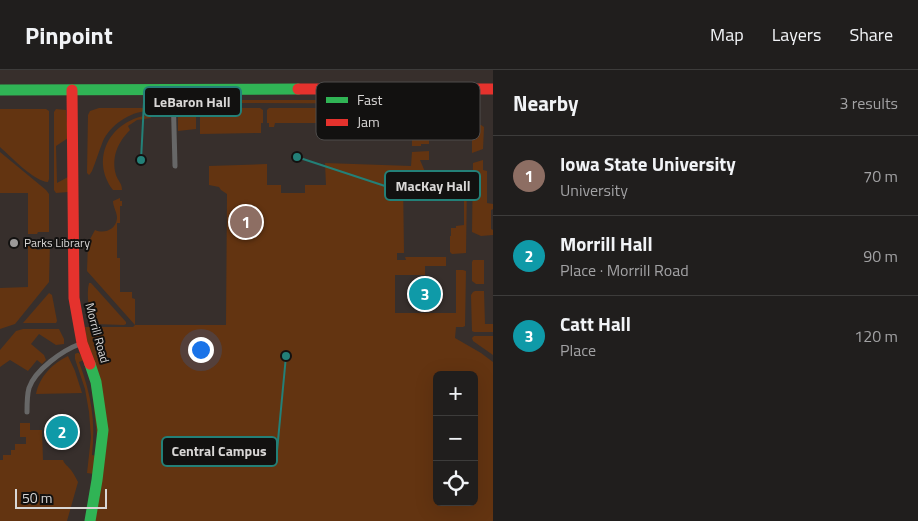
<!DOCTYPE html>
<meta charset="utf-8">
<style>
:root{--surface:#201e1d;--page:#282726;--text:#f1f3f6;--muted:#a2a2a4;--line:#3d3c3b;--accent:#8c9099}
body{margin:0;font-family:"Titillium Web",sans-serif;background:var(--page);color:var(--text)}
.controls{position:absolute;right:15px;bottom:15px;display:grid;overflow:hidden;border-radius:8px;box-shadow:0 5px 20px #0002}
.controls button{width:45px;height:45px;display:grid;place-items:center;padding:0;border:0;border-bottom:1px solid var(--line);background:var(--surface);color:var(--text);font:25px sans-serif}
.scale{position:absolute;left:15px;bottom:12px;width:92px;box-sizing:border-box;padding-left:5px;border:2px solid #d9d7d6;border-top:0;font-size:14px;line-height:18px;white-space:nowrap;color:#d9d7d6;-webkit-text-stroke:4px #121110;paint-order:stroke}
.you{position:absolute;left:200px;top:279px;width:18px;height:18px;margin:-12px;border:4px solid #fff;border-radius:50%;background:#1a73e8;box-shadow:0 0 0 8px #1a73e833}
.badge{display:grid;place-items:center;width:32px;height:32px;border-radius:50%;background:var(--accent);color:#fff;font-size:16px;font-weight:700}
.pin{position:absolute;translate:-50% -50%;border:2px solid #fff;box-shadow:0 1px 5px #0006}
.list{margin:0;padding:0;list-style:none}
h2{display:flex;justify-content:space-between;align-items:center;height:65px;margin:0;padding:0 20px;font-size:21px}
h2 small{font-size:16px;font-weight:400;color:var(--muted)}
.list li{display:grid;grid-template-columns:32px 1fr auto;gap:15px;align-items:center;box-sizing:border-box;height:80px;padding:0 20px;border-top:1px solid var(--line)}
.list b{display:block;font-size:19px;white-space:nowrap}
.list p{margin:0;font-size:16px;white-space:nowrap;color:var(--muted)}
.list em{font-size:16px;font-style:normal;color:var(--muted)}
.icon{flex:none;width:28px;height:28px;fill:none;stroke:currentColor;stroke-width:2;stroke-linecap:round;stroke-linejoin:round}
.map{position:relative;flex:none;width:493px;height:451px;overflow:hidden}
header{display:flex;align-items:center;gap:30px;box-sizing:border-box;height:70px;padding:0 25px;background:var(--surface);border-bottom:1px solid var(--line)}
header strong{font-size:24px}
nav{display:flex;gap:28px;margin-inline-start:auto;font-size:18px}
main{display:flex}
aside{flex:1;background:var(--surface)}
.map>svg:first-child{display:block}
.built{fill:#372f2c;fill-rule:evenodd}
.green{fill:#633411;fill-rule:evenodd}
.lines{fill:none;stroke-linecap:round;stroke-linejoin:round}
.lane{stroke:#676767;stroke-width:5}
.fast{stroke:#30b455;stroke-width:11}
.jam{stroke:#e5322d;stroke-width:11}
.poi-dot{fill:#9c9a99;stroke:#121110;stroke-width:2}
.labels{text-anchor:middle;stroke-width:4;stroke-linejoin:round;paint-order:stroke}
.poi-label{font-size:12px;fill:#d9d7d6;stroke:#121110;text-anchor:start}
.street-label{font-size:12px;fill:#d9d7d6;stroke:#121110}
.key{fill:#121110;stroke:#4e4c4b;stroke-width:1}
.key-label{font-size:14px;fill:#d9d7d6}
.leader{fill:none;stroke:#238078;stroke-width:2}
.callout-dot{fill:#238078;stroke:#121110;stroke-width:2}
.callout{fill:#121110;stroke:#238078;stroke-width:2}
.callout-label{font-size:14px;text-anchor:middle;font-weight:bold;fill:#d9d7d6}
</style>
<header>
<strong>Pinpoint</strong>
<nav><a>Map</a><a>Layers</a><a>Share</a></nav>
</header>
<main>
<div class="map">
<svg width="493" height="451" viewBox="0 0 493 451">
<rect width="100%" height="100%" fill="#2a2827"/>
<path class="built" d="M 0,0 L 493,0 L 493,451 L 0,451 ZM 437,305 L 474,305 L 474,432 L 437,432 Z"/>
<g class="green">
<polygon points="240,30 466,30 467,34 240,33"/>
<path d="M 99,38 L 149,38 L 147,41 C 130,42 110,55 103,71 C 99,81 96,91 92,101 L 90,104 L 89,105 L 87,103 L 88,45 L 90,41 Z"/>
<polygon points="179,38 196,38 196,59 178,61 178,40"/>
<polygon points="200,38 260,38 263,40 263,53 261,53 261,63 200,64"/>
<polygon points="269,38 318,38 319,39 319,53 275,53 274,57 269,57 269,53 267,53 267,40"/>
<polygon points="390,38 465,38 466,40 466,62 468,63 429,63 429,74 421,74 421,76 412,76 412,60 390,59"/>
<path d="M 0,39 L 46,39 L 49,41 L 49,109 L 48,112 C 35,112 10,86 0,77 Z"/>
<polygon points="56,39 66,40 68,68 56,76 57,113 68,107 68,122 56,123 54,120 54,42"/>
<path d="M 150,45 L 151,48 L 137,50 L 128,56 L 130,60 C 118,72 111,87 116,105 C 118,111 122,113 122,120 L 113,120 C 89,88 111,49 150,45 Z"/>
<polygon points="474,55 481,55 484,57 483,79 472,83 472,57"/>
<path d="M 429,81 L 429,90 L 420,90 L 426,104 L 403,109 L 404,183 L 397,183 L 397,190 L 406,190 L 405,187 L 446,187 L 446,196 L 425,196 L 425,205 L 395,205 L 395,243 L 456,243 L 456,200 L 463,200 L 466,201 L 465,256 L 463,257 L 456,257 L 455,268 L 481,283 L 493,292 L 493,451 L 90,451 L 100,394 L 85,257 L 133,257 L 135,255 L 87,201 L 88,173 L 95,160 C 104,164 116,160 117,148 C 117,142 113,137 113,131 L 120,128 L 120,131 L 122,131 L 122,136 L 120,136 L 120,153 L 117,153 L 117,188 L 120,188 L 120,222 L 132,222 L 132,228 L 135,229 L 135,255 L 226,255 L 227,124 L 221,120 L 219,117 L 209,115 L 209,96 L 267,94 L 267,115 L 281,115 L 281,123 L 305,123 L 305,115 L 326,115 L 325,93 L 411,96 L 412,82 ZM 437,305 L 474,305 L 474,432 L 437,432 Z"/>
<polygon points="0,82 46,120 49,124 49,162 38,162 37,164 28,164 28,123 0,123"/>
<polygon points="483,90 483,100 487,101 487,133 493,134 493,139 491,140 491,159 493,160 493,165 481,166 472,162 473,93"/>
<polygon points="464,108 467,110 466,183 452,184 450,182 450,166 451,166 451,158 456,158 456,156 464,155"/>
<polygon points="44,172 50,172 49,212 15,254 0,259 0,218 28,217 28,176 36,176 37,180 43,179"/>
<polygon points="473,190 484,190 484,214 476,214 472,211 472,192"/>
<path d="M 89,213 L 91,213 L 126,252 L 126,254 L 124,255 L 94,254 C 89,243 86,225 89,213 Z"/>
<polygon points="475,221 484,221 485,254 493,254 493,262 474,262 472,261 471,225 473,222"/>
<polygon points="49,223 52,225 57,251 56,253 23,253"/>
<polygon points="23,259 59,259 64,269 64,274 56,275 39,264 31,274 44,285 46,290 42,294 37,290 28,301 10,290 0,297 0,280 16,261"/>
<polygon points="474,266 493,266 493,285 473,271 472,268"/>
<path d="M 77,283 L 79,283 L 84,290 L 79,292 C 91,324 96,351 92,385 L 97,386 L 94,404 L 87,403 L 91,367 L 89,342 L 85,319 L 75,289 L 75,284 Z"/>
<path d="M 68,286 L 75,301 L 82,323 L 36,324 C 39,307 53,293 68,286 Z"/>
<path d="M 20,353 L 30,353 L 30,360 L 42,360 L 43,390 L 63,390 C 65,395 67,395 70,399 C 73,402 76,408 78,412 L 67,451 L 0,451 L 0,390 L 3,390 L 3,385 L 11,385 L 11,380 L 15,380 L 15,374 L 26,374 L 26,367 L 20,367 Z"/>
</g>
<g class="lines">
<g class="lane">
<polyline points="173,20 175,96"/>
<path d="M 27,342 C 27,334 27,325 29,318 C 35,300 63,280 80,274"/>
</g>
<g class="fast">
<polyline points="0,20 298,19"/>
<polyline points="90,294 96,312 103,360 97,410 90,451"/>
</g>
<g class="jam">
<polyline points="298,19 493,19"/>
<polyline points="72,20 74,228 82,273 90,294"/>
</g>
</g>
<circle class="poi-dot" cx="14" cy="173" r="5"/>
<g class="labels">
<g class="poi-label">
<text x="24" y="177">Parks Library</text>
</g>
<g class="street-label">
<text transform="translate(97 263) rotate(75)" y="4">Morrill Road</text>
</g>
</g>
<rect x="316" y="12" width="164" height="58" rx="8" class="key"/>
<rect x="326" y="27" width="22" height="6" fill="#30b455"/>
<rect x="326" y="49" width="22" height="7" fill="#e5322d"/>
<g class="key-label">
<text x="357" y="35">Fast</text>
<text x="357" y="57">Jam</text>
</g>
<path class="leader" d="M141 90L144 32M297 87L385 116M286 286L277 381"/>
<g class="callout-dot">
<circle cx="141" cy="90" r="5"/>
<circle cx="297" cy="87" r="5"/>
<circle cx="286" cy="286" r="5"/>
</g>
<g class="callout">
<rect x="144" y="17" width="97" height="29" rx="5"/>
<rect x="385" y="101" width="95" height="29" rx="5"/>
<rect x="162" y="367" width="115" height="29" rx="5"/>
</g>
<g class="callout-label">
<text x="192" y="37">LeBaron Hall</text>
<text x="433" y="121">MacKay Hall</text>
<text x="219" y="386">Central Campus</text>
</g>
</svg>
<div class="controls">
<button>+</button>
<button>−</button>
<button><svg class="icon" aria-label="locate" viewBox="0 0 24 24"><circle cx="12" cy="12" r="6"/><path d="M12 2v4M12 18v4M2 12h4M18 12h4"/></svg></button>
</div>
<div class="scale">50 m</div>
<div class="you"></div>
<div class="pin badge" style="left:246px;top:152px;background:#8d6e63">1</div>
<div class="pin badge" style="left:62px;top:362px;background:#0f9aa8">2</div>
<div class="pin badge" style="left:425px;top:224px;background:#0f9aa8">3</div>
</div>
<aside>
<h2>Nearby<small>3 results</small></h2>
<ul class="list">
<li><span class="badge" style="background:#8d6e63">1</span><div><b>Iowa State University</b><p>University</p></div><em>70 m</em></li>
<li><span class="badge" style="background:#0f9aa8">2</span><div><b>Morrill Hall</b><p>Place · Morrill Road</p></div><em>90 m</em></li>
<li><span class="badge" style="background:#0f9aa8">3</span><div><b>Catt Hall</b><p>Place</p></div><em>120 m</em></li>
</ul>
</aside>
</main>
